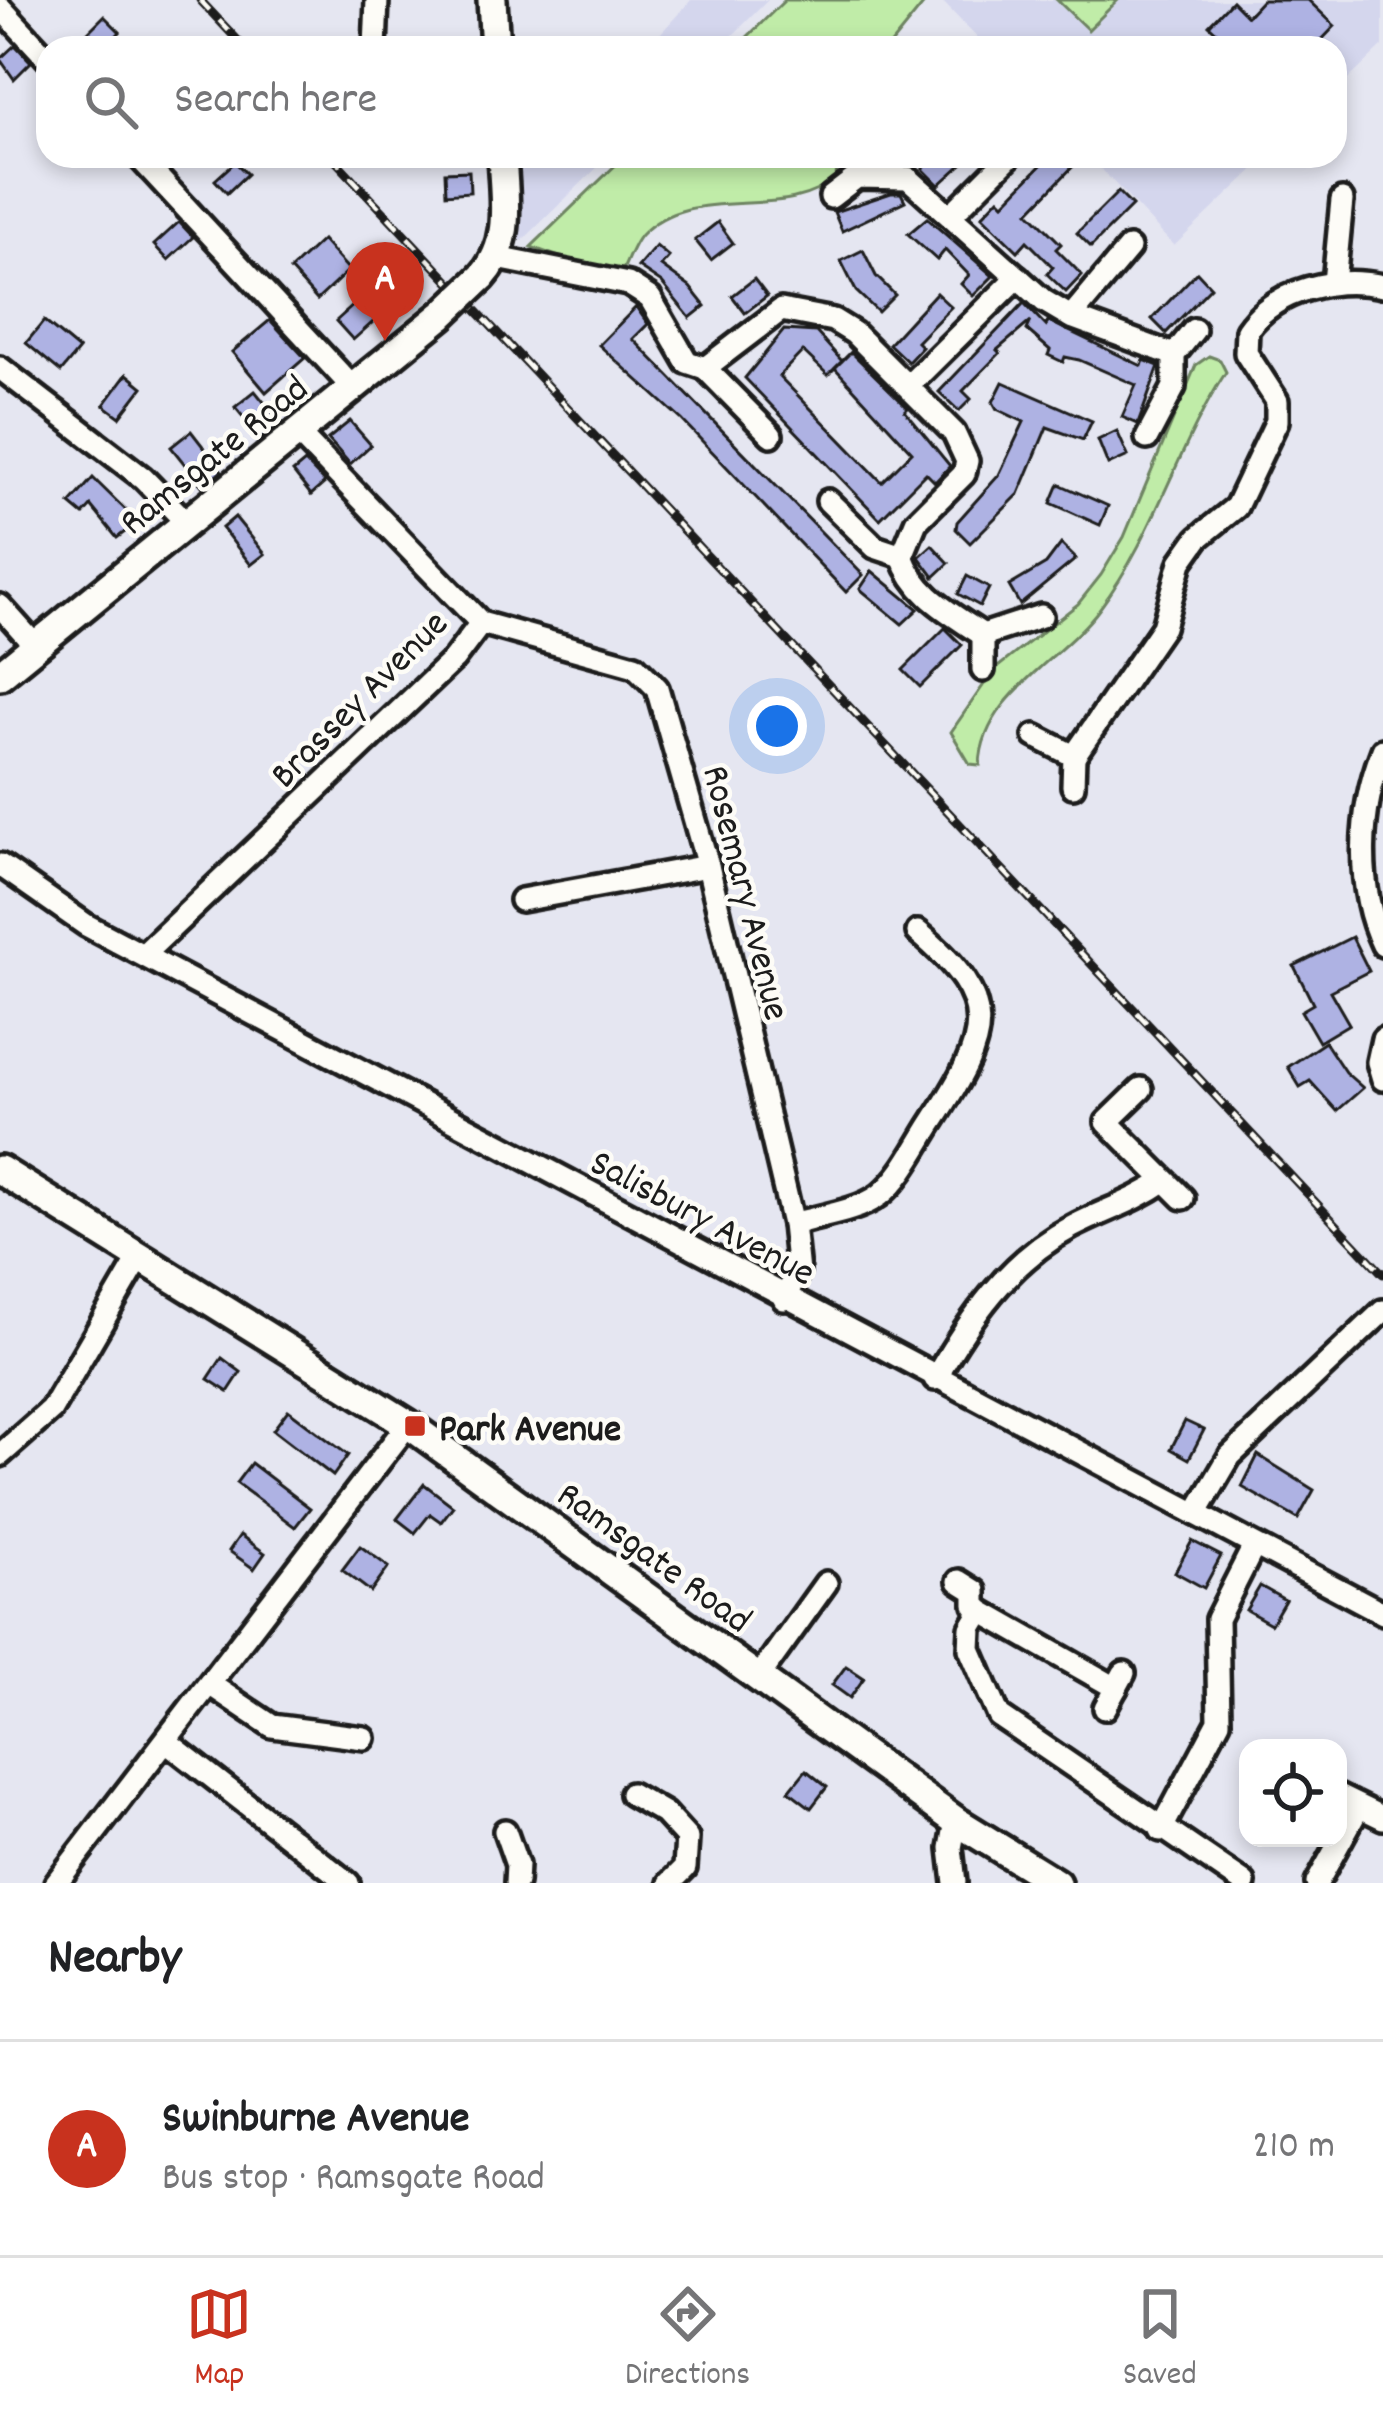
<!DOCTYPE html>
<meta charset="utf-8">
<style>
:root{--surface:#fff;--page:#f6f6f6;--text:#202124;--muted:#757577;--line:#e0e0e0;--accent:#c8321e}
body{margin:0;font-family:Dekko,sans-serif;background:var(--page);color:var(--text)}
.controls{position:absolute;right:36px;bottom:36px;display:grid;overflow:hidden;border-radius:24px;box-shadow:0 6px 18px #0003}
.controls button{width:108px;height:108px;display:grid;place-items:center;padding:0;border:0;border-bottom:3px solid var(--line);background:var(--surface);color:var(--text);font:60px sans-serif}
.you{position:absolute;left:777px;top:726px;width:42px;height:42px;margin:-30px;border:9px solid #fff;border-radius:50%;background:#1a73e8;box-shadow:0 0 0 18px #1a73e833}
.badge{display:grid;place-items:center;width:78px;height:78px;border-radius:50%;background:var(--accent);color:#fff;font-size:39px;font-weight:700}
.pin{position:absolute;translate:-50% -99px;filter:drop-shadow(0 3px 6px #0008)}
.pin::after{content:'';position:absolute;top:63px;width:42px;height:36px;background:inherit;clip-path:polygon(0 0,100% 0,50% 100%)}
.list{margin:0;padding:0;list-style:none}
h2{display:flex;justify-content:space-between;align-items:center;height:156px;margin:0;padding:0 48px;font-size:51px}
h2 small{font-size:39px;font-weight:400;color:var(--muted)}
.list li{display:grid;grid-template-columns:78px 1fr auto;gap:36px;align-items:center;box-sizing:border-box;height:216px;padding:0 48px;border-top:3px solid var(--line)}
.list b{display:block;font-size:45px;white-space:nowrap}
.list p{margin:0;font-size:39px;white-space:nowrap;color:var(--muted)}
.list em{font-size:39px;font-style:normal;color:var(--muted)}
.icon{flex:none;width:66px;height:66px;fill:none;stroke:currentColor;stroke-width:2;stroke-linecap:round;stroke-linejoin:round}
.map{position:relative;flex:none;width:1383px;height:1883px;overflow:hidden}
.search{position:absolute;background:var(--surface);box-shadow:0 6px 18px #0003;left:36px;right:36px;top:36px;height:132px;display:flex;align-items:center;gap:30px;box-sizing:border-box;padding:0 42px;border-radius:36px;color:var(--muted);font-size:45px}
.sheet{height:372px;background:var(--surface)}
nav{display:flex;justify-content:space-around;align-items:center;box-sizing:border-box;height:168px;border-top:3px solid var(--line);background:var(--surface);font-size:33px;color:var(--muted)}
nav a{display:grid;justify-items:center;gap:6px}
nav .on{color:var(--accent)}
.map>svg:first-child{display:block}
.built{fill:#d4d6ed}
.green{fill:#c0eca8;stroke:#6e8462;stroke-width:3}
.building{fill:#aeb2e3;stroke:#1c1c1c;stroke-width:3;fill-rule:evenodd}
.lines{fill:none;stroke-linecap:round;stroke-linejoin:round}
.minor-casing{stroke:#1c1c1c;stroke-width:30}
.major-casing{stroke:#1c1c1c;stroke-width:36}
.minor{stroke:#fdfcf7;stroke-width:21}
.major{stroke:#fdfcf7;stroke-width:27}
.rail-casing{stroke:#1c1c1c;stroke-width:9}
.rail{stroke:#fdfcf7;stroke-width:4.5;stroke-dasharray:14;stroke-linecap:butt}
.major-bridge-casing{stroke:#1c1c1c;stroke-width:36;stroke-linecap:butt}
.major-bridge{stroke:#fdfcf7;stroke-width:27}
.poi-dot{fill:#c8321e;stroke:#fdfcf7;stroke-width:4.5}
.labels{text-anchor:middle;stroke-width:9;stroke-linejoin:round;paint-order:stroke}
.street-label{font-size:39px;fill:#1c1c1c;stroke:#fdfcf7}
.poi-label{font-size:39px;font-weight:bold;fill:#1c1c1c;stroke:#fdfcf7;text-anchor:start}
</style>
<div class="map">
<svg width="1383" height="1883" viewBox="0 0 1383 1883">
<rect width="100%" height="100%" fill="#e5e6f1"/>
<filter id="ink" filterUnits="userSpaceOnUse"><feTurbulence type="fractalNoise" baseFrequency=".00833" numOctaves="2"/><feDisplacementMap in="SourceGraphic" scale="24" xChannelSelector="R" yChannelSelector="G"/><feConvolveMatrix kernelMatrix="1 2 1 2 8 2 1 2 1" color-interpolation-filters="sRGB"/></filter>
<g filter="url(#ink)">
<g class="built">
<polygon points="691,0 768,0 720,48 661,48 665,42 660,34"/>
<polygon points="941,0 1383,0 1383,46 1335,92 1335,48 987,48"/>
<polygon points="512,156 609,156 522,241 516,234"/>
<polygon points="1089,156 1268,156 1174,246"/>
</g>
<g class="green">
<polygon points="785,0 927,0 888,48 736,48"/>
<polygon points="1057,0 1118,0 1088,30"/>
<path d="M 625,156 L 838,156 L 836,177 C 786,225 693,180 641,235 C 632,245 626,265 619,278 L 531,247 Z"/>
<path d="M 1209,356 L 1220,360 L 1226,372 C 1177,447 1154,537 1100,608 C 1063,659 982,696 980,765 L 970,764 L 951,732 L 994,670 L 1078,604 L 1101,575 L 1124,537 L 1196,365 Z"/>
</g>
<g class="building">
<polygon points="1262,0 1308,0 1335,26 1314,48 1280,48 1270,39 1262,48 1234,48 1209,25 1232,1 1247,16"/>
<polygon points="104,16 120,32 104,48 94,48 83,37"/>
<polygon points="15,45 31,62 14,79 0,59"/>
<polygon points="936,156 971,156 939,185 923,169"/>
<polygon points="1050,156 1083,156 1029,212 1061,244 1056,249 1082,275 1066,292 1047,274 1053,267 1027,241 1018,251 982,216 999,198 1004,203"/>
<polygon points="235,162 247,174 227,193 215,180"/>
<polygon points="469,171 470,192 446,194 445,172"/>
<polygon points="1118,192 1132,206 1091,247 1077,233"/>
<polygon points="891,193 901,193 905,201 842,231 834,212"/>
<polygon points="927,218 993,276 973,296 961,284 969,275 945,250 937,260 908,234"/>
<polygon points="179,222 193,237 168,260 154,245"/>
<polygon points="718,222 733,243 711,260 695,240"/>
<polygon points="322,240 349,270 317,300 290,270"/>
<polygon points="656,246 669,257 661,266 690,287 705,306 690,318 662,283 638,267"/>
<polygon points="863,250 876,276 895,295 878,312 856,291 841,261"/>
<polygon points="1197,272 1211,287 1166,333 1152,319"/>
<polygon points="754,279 767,296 745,313 732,296"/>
<polygon points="375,286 392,305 353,340 336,321"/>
<polygon points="936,293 951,307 917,342 922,347 908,362 889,344"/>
<polygon points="1024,303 1046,326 1048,321 1142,366 1144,360 1159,366 1138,424 1122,417 1136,385 1079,360 1065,357 1063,362 1048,355 1050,350 1027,330 1031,321 997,350 1000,353 963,391 971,399 959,411 939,392"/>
<polygon points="636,307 648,324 633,339 863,575 846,592 682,420 599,345"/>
<polygon points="270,320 305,358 266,392 232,352"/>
<polygon points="44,321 79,350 61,372 26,343"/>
<path d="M 784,330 L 816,332 L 842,361 L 851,352 L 908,408 L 905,411 L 950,466 L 935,482 L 926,473 L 880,519 L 745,378 ZM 803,351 L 828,375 L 842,361 L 835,368 L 912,452 L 882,482 L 779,376 Z"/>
<polygon points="127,374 143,387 120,417 104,405"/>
<polygon points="1003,382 1092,421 1083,440 1047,427 1019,494 970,543 956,529 957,522 999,475 1024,422 997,409 993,402"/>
<polygon points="255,391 281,423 261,439 235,407"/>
<polygon points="350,421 371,445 350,464 328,439"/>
<polygon points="191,431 222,471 203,487 171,447"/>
<polygon points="1117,431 1128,456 1108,465 1098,440"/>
<polygon points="305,462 325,483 311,495 293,472"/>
<polygon points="93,478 138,522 117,538 91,506 83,515 70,504"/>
<polygon points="1059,484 1108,506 1100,525 1051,503"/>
<polygon points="235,517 265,554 251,565 222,528"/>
<polygon points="1061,544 1076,559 1020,605 1009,586 1046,564"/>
<polygon points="932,545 949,563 934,577 919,557"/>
<polygon points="872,571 918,609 902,624 860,589"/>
<polygon points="967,576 989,588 980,606 958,594"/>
<polygon points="945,628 962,645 920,687 903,670"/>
<polygon points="1352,937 1369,971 1330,991 1349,1024 1319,1042 1301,1011 1313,1004 1294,966"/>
<polygon points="1325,1042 1345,1072 1363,1088 1337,1111 1310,1081 1300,1087 1288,1067"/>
<polygon points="222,1358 241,1372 228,1392 208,1379"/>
<polygon points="288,1410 348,1455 333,1476 273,1430"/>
<polygon points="1185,1421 1204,1430 1189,1459 1171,1449"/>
<polygon points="1258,1455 1314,1490 1298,1519 1242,1487"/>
<polygon points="251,1463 310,1508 295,1527 236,1483"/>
<polygon points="424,1484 453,1506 441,1522 430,1514 415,1533 397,1519"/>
<polygon points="240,1535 265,1553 254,1569 229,1551"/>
<polygon points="1192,1541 1221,1556 1204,1588 1175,1572"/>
<polygon points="360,1546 389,1567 371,1592 342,1570"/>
<polygon points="1260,1586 1285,1600 1271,1624 1246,1610"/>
<polygon points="846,1666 864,1678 850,1698 832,1685"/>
<polygon points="806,1770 827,1787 811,1808 789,1791"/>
</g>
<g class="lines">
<defs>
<g id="minor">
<polyline points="0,7 48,59"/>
<polyline points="375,48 377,0"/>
<polyline points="138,156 353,388"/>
<polyline points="831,197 857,177 908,178 1044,301 1071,317 1174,355"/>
<polyline points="951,215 1010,156"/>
<path d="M 497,258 L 628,284 L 650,298 L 687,362 L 705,368 L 781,310 L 833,320 L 854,333 L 954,433 L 967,461 L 964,474 L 916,522 L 902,556 C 916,596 949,612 983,635"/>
<polyline points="1334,283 1342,200"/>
<polyline points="1071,317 1129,248"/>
<polyline points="0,368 143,478 187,523"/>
<polyline points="705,368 771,435"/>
<polyline points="908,386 1018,277"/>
<polyline points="298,433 481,623 635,666 657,688 708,866 793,1224 798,1272 784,1299"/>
<polyline points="1147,438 1174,387 1174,355 1194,330"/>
<polyline points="828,501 875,547 902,556"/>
<polyline points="0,606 35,645"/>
<polyline points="983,670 983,635 1041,616"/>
<polyline points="1035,736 1074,756 1073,786"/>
<path d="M 1383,750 C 1359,810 1355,886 1383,945"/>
<path d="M 1074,756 L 1163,627 L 1181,562 L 1198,538 L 1236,507 L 1277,421 L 1277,401 L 1246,353 L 1247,330 C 1276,288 1336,276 1383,286"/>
<polyline points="0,865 86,925 1383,1613"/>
<polyline points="521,900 708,866"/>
<polyline points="145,953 454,659 481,623"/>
<polyline points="1383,1039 1378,1062 1383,1079"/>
<polyline points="1141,1089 1107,1122 1183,1198"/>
<path d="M 793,1224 C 820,1216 857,1212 880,1195 C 903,1177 918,1144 934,1120 C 988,1036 1002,1003 918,932"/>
<path d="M 935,1379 C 969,1319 1009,1260 1072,1227 C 1104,1210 1134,1202 1164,1181"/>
<polyline points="0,1455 51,1410 140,1257"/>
<polyline points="1196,1514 1230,1456 1383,1311"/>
<polyline points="959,1581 975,1591 975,1605 981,1611 1116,1688"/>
<polyline points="981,1611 971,1628 970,1649 999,1716 1244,1883"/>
<polyline points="758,1678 826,1583"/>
<polyline points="211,1685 272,1726 364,1738"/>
<polyline points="1105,1708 1124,1673"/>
<polyline points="166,1741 348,1883"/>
<polyline points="631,1794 664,1813 687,1838 685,1868 670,1883"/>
<polyline points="1338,1796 1383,1818"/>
<polyline points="1161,1830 1219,1721 1217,1619 1254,1546"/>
<polyline points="505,1831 517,1865 516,1883"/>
<polyline points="56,1883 408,1424"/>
<polyline points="955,1883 951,1848 956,1821"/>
<polyline points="1317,1883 1359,1807"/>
</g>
<g id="major">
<polyline points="492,0 495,48"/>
<path d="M 482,277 C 513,243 504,198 502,156"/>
<polyline points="0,675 442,315"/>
<polyline points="0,1170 408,1424 956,1821 1056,1883"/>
</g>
</defs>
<use href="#minor" class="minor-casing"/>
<use href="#major" class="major-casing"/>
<use href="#minor" class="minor"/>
<use href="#major" class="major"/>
<defs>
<g id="rail">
<polyline points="200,0 245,48"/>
<polyline points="331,156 1383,1274"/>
</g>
</defs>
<use href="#rail" class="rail-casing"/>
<use href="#rail" class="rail"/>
<defs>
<polyline id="major-bridge" points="442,315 482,277"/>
</defs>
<use href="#major-bridge" class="major-bridge-casing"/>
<use href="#major-bridge" class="major-bridge"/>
</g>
</g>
<rect class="poi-dot" x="403" y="1414" width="24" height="24" rx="6"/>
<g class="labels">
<g class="street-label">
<text transform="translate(212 453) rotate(-39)" y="14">Ramsgate Road</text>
<text transform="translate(357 697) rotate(-45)" y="14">Brassey Avenue</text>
<text transform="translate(749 892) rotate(76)" y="14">Rosemary Avenue</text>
<text transform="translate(704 1215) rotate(28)" y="14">Salisbury Avenue</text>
<text transform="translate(656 1555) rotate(36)" y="14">Ramsgate Road</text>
</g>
<g class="poi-label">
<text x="439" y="1440">Park Avenue</text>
</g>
</g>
</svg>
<div class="controls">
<button><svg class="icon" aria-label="locate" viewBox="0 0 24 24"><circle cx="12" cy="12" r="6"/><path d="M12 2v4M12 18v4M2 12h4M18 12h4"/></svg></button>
</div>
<div class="you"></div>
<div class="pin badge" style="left:385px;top:341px">A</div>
<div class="search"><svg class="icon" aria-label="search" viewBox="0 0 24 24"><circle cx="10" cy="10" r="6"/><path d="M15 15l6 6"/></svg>Search here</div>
</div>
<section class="sheet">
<h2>Nearby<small></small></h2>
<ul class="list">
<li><span class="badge">A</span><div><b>Swinburne Avenue</b><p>Bus stop · Ramsgate Road</p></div><em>210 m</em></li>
</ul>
</section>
<nav>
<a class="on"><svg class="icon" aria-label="map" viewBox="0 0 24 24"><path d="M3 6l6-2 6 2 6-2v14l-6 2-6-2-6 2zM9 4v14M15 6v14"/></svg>Map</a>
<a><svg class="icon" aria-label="directions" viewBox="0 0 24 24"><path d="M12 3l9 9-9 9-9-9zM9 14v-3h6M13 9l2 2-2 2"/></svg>Directions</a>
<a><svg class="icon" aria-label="saved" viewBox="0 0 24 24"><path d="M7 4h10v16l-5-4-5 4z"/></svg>Saved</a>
</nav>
